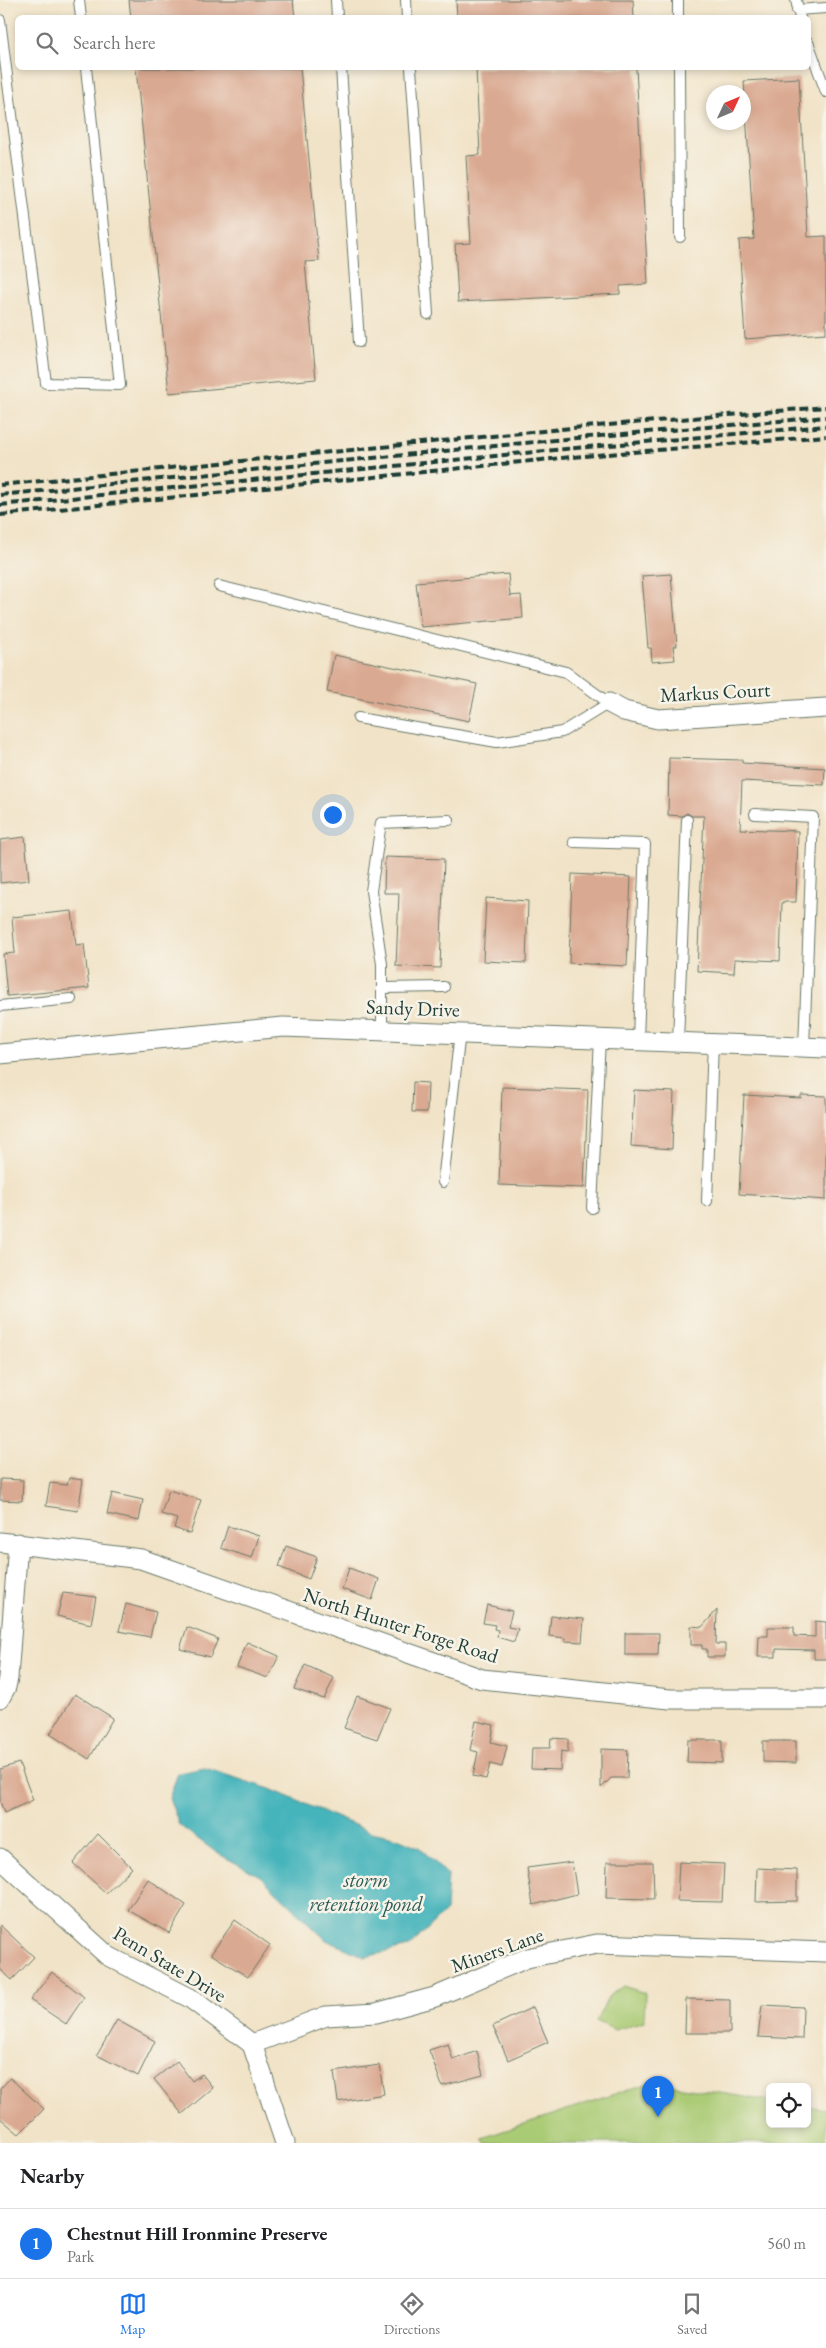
<!DOCTYPE html>
<style>
:root{--surface:#fff;--page:#f6f6f6;--text:#202124;--muted:#757577;--line:#e0e0e0;--accent:#1a73e8}
body{margin:0;font-family:"EB Garamond",serif;background:var(--page);color:var(--text)}
.controls{position:absolute;right:15px;bottom:15px;display:grid;overflow:hidden;border-radius:8px;box-shadow:0 2px 8px #0003}
.controls button{width:45px;height:45px;display:grid;place-items:center;padding:0;border:0;border-bottom:1px solid var(--line);background:var(--surface);color:var(--text);font:25px sans-serif}
.compass{position:absolute;left:706px;top:85px;width:45px;height:45px;border-radius:50%;background:var(--surface);box-shadow:0 2px 8px #0003;rotate:46deg}
.you{position:absolute;left:332px;top:814px;width:18px;height:18px;margin:-12px;border:4px solid #fff;border-radius:50%;background:#1a73e8;box-shadow:0 0 0 8px #1a73e833}
.badge{display:grid;place-items:center;width:32px;height:32px;border-radius:50%;background:var(--accent);color:#fff;font-size:16px;font-weight:700}
.pin{position:absolute;translate:-50% -41px;filter:drop-shadow(0 1px 2px #0008)}
.pin::after{content:'';position:absolute;top:26px;width:18px;height:15px;background:inherit;clip-path:polygon(0 0,100% 0,50% 100%)}
.list{margin:0;padding:0;list-style:none}
h2{display:flex;justify-content:space-between;align-items:center;height:65px;margin:0;padding:0 20px;font-size:21px}
h2 small{font-size:16px;font-weight:400;color:var(--muted)}
.list li{display:grid;grid-template-columns:32px 1fr auto;gap:15px;align-items:center;box-sizing:border-box;height:70px;padding:0 20px;border-top:1px solid var(--line)}
.list b{display:block;font-size:19px;white-space:nowrap}
.list p{margin:0;font-size:16px;white-space:nowrap;color:var(--muted)}
.list em{font-size:16px;font-style:normal;color:var(--muted)}
.icon{flex:none;width:28px;height:28px;fill:none;stroke:currentColor;stroke-width:2;stroke-linecap:round;stroke-linejoin:round}
.map{position:relative;flex:none;width:826px;height:2143px;overflow:hidden}
.search{position:absolute;background:var(--surface);box-shadow:0 2px 8px #0003;left:15px;right:15px;top:15px;height:55px;display:flex;align-items:center;gap:12px;box-sizing:border-box;padding:0 18px;border-radius:8px;color:var(--muted);font-size:19px}
.sheet{height:135px;background:var(--surface)}
nav{display:flex;justify-content:space-around;align-items:center;box-sizing:border-box;height:70px;border-top:1px solid var(--line);background:var(--surface);font-size:14px;color:var(--muted)}
nav a{display:grid;justify-items:center;gap:2px}
nav .on{color:var(--accent)}
.map>svg:first-child{display:block}
.green{fill:#aacb74;stroke:#648454}
.water{fill:#44b4bb;stroke:#327878}
.building{fill:#daa991}
.lines{fill:none;stroke-linecap:round;stroke-linejoin:round}
.service-casing{stroke:#687767;stroke-width:12}
.minor-casing{stroke:#687767;stroke-width:21}
.service{stroke:#fff;stroke-width:10}
.minor{stroke:#fff;stroke-width:19}
.rail{stroke:#1f3d34;stroke-width:4;stroke-dasharray:8 4;stroke-linecap:butt}
.labels{text-anchor:middle;stroke-width:5;stroke-linejoin:round;paint-order:stroke}
.street-label{font-size:20px;fill:#1f3d34;stroke:#f7f3e8}
.water-label{font-size:21px;font-style:italic;fill:#285b56;stroke:#f7f3e8}
</style>
<div class="map">
<svg width="826" height="2143" viewBox="0 0 826 2143">
<rect width="100%" height="100%" fill="#f7f3e8"/>
<filter id="ink" filterUnits="userSpaceOnUse"><feTurbulence type="fractalNoise" baseFrequency=".02" numOctaves="2"/><feDisplacementMap in="SourceGraphic" scale="10" xChannelSelector="R" yChannelSelector="G"/><feConvolveMatrix kernelMatrix="1 2 1 2 8 2 1 2 1" color-interpolation-filters="sRGB"/></filter>
<filter id="wash" filterUnits="userSpaceOnUse"><feTurbulence type="fractalNoise" baseFrequency=".0096" numOctaves="4" result="noise"/><feDisplacementMap in="SourceGraphic" scale="20" xChannelSelector="R" yChannelSelector="G"/><feGaussianBlur stdDeviation="1.12" result="paint"/><feColorMatrix in="noise" values="0 0 0 0 0 0 0 0 0 0 0 0 0 0 0 0 0 1.4 0 .05"/><feComposite in="paint" operator="in"/></filter>
<g filter="url(#wash)">
<rect width="100%" height="100%" fill="#f1e3c7"/>
<g class="green">
<polygon points="623,1986 645,1993 644,2021 615,2030 596,2021 609,1996"/>
<polygon points="651,2082 770,2101 770,2124 807,2124 807,2106 826,2109 826,2143 485,2143 482,2138"/>
</g>
<polygon class="water" points="205,1768 270,1789 371,1832 395,1837 419,1847 448,1875 446,1911 409,1947 365,1957 326,1940 260,1876 217,1853 179,1825 169,1798 178,1773"/>
<g id="blocks">
<g class="building">
<polygon points="129,0 293,0 295,18 131,18"/>
<polygon points="456,0 633,0 634,18 457,18"/>
<polygon points="136,68 300,68 319,261 305,262 316,379 169,393"/>
<polygon points="476,68 636,68 648,284 620,286 620,294 458,302 455,244 471,243 466,156 480,155"/>
<polygon points="799,78 808,237 826,236 826,333 745,339 739,240 754,239 744,81"/>
<polygon points="508,574 510,596 521,595 523,618 421,627 416,582"/>
<polygon points="671,574 677,646 673,646 675,660 652,662 651,648 648,648 642,576"/>
<polygon points="334,655 477,684 469,721 327,692"/>
<polygon points="669,758 742,760 742,763 825,768 824,785 742,781 740,829 798,831 796,902 782,902 780,961 735,959 734,973 697,971 704,816 692,816 687,813 682,816 668,815"/>
<polygon points="25,837 29,880 0,883 0,840"/>
<polygon points="385,857 444,859 440,968 396,966 399,893 384,893"/>
<polygon points="572,874 631,877 627,966 569,963"/>
<polygon points="486,898 528,901 526,963 483,961"/>
<polygon points="72,911 76,945 84,944 89,988 7,996 3,954 15,953 12,917"/>
<polygon points="413,1082 428,1083 427,1112 412,1112"/>
<polygon points="502,1087 588,1090 584,1188 499,1185"/>
<polygon points="634,1090 674,1092 672,1149 631,1146"/>
<polygon points="744,1095 801,1098 801,1095 826,1096 826,1200 739,1194"/>
<polygon points="69,1478 83,1480 78,1511 46,1506 50,1483 67,1485"/>
<polygon points="0,1479 23,1480 22,1501 0,1500"/>
<polygon points="169,1490 201,1500 190,1534 174,1528 177,1519 161,1514"/>
<polygon points="112,1493 143,1500 139,1521 107,1514"/>
<polygon points="228,1526 259,1536 252,1558 221,1548"/>
<polygon points="286,1546 317,1557 309,1579 279,1567"/>
<polygon points="349,1568 379,1579 372,1600 342,1589"/>
<polygon points="63,1593 96,1597 91,1624 57,1616"/>
<polygon points="126,1604 156,1612 150,1637 119,1631"/>
<polygon points="487,1605 512,1611 508,1627 518,1629 514,1642 497,1637 498,1630 494,1629 495,1625 483,1623"/>
<polygon points="717,1610 716,1644 725,1644 725,1657 707,1657 707,1649 702,1649 702,1645 691,1645 691,1626 702,1627"/>
<polygon points="551,1616 584,1619 582,1642 565,1641 565,1638 549,1636"/>
<polygon points="815,1621 826,1622 826,1659 814,1659 814,1650 776,1649 776,1657 758,1657 759,1636 768,1636 768,1627 794,1627 794,1636 815,1637"/>
<polygon points="187,1627 218,1639 210,1657 180,1649"/>
<polygon points="625,1633 659,1633 658,1655 625,1655"/>
<polygon points="247,1642 279,1656 268,1678 237,1667"/>
<polygon points="305,1665 334,1678 324,1699 294,1689"/>
<polygon points="75,1694 113,1718 89,1759 50,1734"/>
<polygon points="357,1696 390,1708 377,1739 344,1728"/>
<polygon points="476,1721 494,1725 491,1742 507,1746 502,1767 490,1764 486,1779 473,1776 478,1752 470,1750"/>
<polygon points="551,1738 568,1739 568,1752 561,1751 560,1770 531,1769 532,1748 550,1748"/>
<polygon points="688,1740 722,1740 722,1763 687,1762"/>
<polygon points="763,1741 796,1741 796,1763 763,1762"/>
<polygon points="601,1749 628,1750 627,1778 611,1778 601,1788"/>
<polygon points="19,1763 33,1800 4,1813 0,1801 0,1769"/>
<polygon points="98,1834 132,1868 106,1893 73,1863"/>
<polygon points="572,1862 577,1894 533,1905 527,1868"/>
<polygon points="607,1862 653,1862 654,1899 606,1898"/>
<polygon points="679,1862 724,1864 722,1902 677,1901"/>
<polygon points="757,1868 797,1870 797,1901 756,1902"/>
<polygon points="148,1879 186,1905 169,1933 128,1910"/>
<polygon points="235,1920 270,1945 248,1977 211,1954"/>
<polygon points="0,1925 34,1957 12,1980 0,1969"/>
<polygon points="52,1972 84,1997 66,2024 30,2000"/>
<polygon points="686,1999 730,2000 730,2033 685,2033"/>
<polygon points="762,2005 803,2007 802,2039 758,2037"/>
<polygon points="533,2007 548,2042 508,2060 493,2026"/>
<polygon points="117,2020 155,2041 138,2076 97,2055"/>
<polygon points="448,2044 453,2060 477,2051 483,2075 442,2086 429,2050"/>
<polygon points="177,2061 192,2081 202,2074 213,2088 182,2114 154,2079"/>
<polygon points="379,2065 384,2094 338,2102 334,2072"/>
<polygon points="10,2078 44,2109 19,2134 0,2118 0,2089"/>
</g>
</g>
</g>
<g filter="url(#ink)">
<use href="#blocks" fill-opacity="0" stroke="#687767" stroke-width="1"/>
<g class="lines">
<defs>
<g id="service">
<polyline points="79,0 81,18"/>
<polyline points="336,0 337,18"/>
<polyline points="406,0 407,18"/>
<polyline points="678,0 678,18"/>
<polyline points="796,0 800,18"/>
<polyline points="797,10 826,8"/>
<polyline points="0,20 46,383 120,385 86,68"/>
<polyline points="808,42 826,92"/>
<polyline points="341,68 359,342"/>
<polyline points="411,68 428,314"/>
<polyline points="679,68 680,237"/>
<polyline points="219,586 566,672 609,703 562,732 497,742 358,718"/>
<polyline points="755,814 813,817 804,1047"/>
<polyline points="574,842 645,844 638,1040"/>
<polyline points="383,988 444,987"/>
<polyline points="0,1006 71,999"/>
<polyline points="382,1029 382,964 371,891 381,823 449,820"/>
<polyline points="678,1041 687,820"/>
<polyline points="443,1182 460,1032"/>
<polyline points="707,1201 713,1043"/>
<polyline points="592,1208 600,1038"/>
</g>
<g id="minor">
<polyline points="609,703 624,711 658,719 826,708"/>
<polyline points="0,1054 283,1027 826,1048"/>
<polyline points="0,1542 141,1559 482,1679 670,1699 826,1699"/>
<polyline points="0,1698 6,1687 8,1678 18,1543"/>
<polyline points="0,1858 108,1956 190,1998 252,2044"/>
<polyline points="252,2044 326,2016 376,2013 435,1997 527,1958 597,1944 826,1952"/>
<polyline points="252,2044 285,2143"/>
</g>
</defs>
<use href="#service" class="service-casing"/>
<use href="#minor" class="minor-casing"/>
<use href="#service" class="service"/>
<use href="#minor" class="minor"/>
<g class="rail">
<polyline points="0,485 572,428 826,407"/>
<polyline points="0,495 565,439 826,417"/>
<polyline points="0,505 565,449 826,426"/>
<polyline points="0,515 561,458 826,436"/>
</g>
</g>
</g>
<g class="labels">
<g class="street-label">
<text transform="translate(715 692) rotate(-3)" y="7">Markus Court</text>
<text transform="translate(413 1008) rotate(2)" y="7">Sandy Drive</text>
<text transform="translate(401 1625) rotate(18)" y="7">North Hunter Forge Road</text>
<text transform="translate(497 1950) rotate(-20)" y="7">Miners Lane</text>
<text transform="translate(170 1964) rotate(31)" y="7">Penn State Drive</text>
</g>
<g class="water-label">
<text x="366" y="1887">storm<tspan x="366" dy="24">retention pond</tspan></text>
</g>
</g>
</svg>
<div class="controls">
<button><svg class="icon" aria-label="locate" viewBox="0 0 24 24"><circle cx="12" cy="12" r="6"/><path d="M12 2v4M12 18v4M2 12h4M18 12h4"/></svg></button>
</div>
<svg class="compass" viewBox="-18 -18 36 36"><path d="M0-13l5 13h-10z" fill="#e53935"/><path d="M0 13l5-13h-10z" fill="#757577"/></svg>
<div class="you"></div>
<div class="pin badge" style="left:658px;top:2117px">1</div>
<div class="search"><svg class="icon" aria-label="search" viewBox="0 0 24 24"><circle cx="10" cy="10" r="6"/><path d="M15 15l6 6"/></svg>Search here</div>
</div>
<section class="sheet">
<h2>Nearby<small></small></h2>
<ul class="list">
<li><span class="badge">1</span><div><b>Chestnut Hill Ironmine Preserve</b><p>Park</p></div><em>560 m</em></li>
</ul>
</section>
<nav>
<a class="on"><svg class="icon" aria-label="map" viewBox="0 0 24 24"><path d="M3 6l6-2 6 2 6-2v14l-6 2-6-2-6 2zM9 4v14M15 6v14"/></svg>Map</a>
<a><svg class="icon" aria-label="directions" viewBox="0 0 24 24"><path d="M12 3l9 9-9 9-9-9zM9 14v-3h6M13 9l2 2-2 2"/></svg>Directions</a>
<a><svg class="icon" aria-label="saved" viewBox="0 0 24 24"><path d="M7 4h10v16l-5-4-5 4z"/></svg>Saved</a>
</nav>
